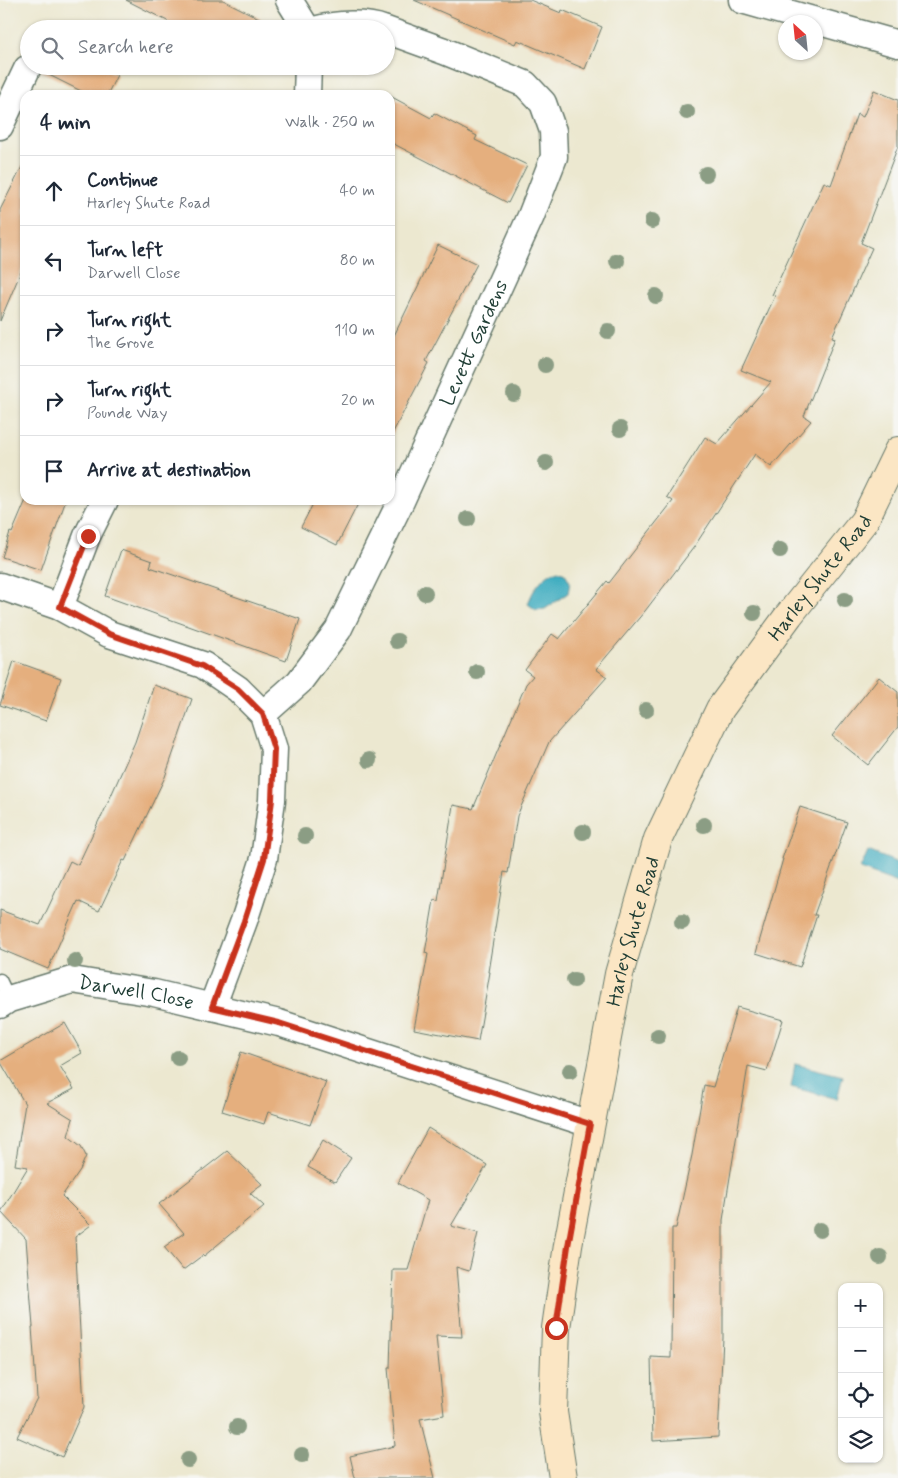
<!DOCTYPE html>
<meta charset="utf-8">
<style>
:root{--surface:#fff;--page:#f6f6f7;--text:#1f2937;--muted:#747a83;--line:#e0e1e3}
body{margin:0;font-family:Mynerve,sans-serif;background:var(--page);color:var(--text)}
.controls{position:absolute;right:15px;bottom:15px;display:grid;overflow:hidden;border-radius:10px;box-shadow:0 1px 4px #0004}
.controls button{width:45px;height:45px;display:grid;place-items:center;padding:0;border:0;border-bottom:1px solid var(--line);background:var(--surface);color:var(--text);font:25px sans-serif}
.compass{position:absolute;left:778px;top:15px;width:45px;height:45px;border-radius:50%;background:var(--surface);box-shadow:0 1px 4px #0004;rotate:333deg}
.stop{position:absolute;width:15px;height:15px;margin:-11px;border:4px solid #c8321e;border-radius:50%;background:#fff}
.stop.end{background:#c8321e;border-color:#fff;box-shadow:0 1px 5px #0008}
.list{margin:0;padding:0;list-style:none}
h2{display:flex;justify-content:space-between;align-items:center;height:65px;margin:0;padding:0 20px;font-size:21px}
h2 small{font-size:16px;font-weight:400;color:var(--muted)}
.list li{display:grid;grid-template-columns:32px 1fr auto;gap:15px;align-items:center;box-sizing:border-box;height:70px;padding:0 20px;border-top:1px solid var(--line)}
.list b{display:block;font-size:19px;white-space:nowrap}
.list p{margin:0;font-size:16px;white-space:nowrap;color:var(--muted)}
.list em{font-size:16px;font-style:normal;color:var(--muted)}
.icon{flex:none;width:28px;height:28px;fill:none;stroke:currentColor;stroke-width:2;stroke-linecap:round;stroke-linejoin:round}
.map{position:relative;flex:none;width:898px;height:1478px;overflow:hidden}
.search{position:absolute;background:var(--surface);box-shadow:0 1px 4px #0004;left:20px;top:20px;width:375px;height:55px;display:flex;align-items:center;gap:12px;box-sizing:border-box;padding:0 18px;border-radius:28px;color:var(--muted);font-size:19px}
.panel{position:absolute;background:var(--surface);box-shadow:0 1px 4px #0004;left:20px;top:90px;width:375px;height:415px;border-radius:15px}
.map>svg:first-child{display:block}
.water{fill:#42aec1;stroke:#30767a}
.building{fill:#e5af7e}
.lines{fill:none;stroke-linecap:round;stroke-linejoin:round}
.lane-casing{stroke:#67796b;stroke-width:15}
.street-casing{stroke:#67796b;stroke-width:29}
.secondary-casing{stroke:#67796b;stroke-width:30}
.lane{stroke:#fff;stroke-width:12}
.street{stroke:#fff;stroke-width:26}
.secondary{stroke:#fbe6c4;stroke-width:28}
.tree{fill:#8b9d84}
.route{stroke:#c8321e;stroke-width:6}
.labels{text-anchor:middle;stroke-width:4;stroke-linejoin:round;paint-order:stroke}
.street-label{font-size:20px;fill:#1f3d34;stroke:#f6f6f2}
</style>
<div class="map">
<svg width="898" height="1478" viewBox="0 0 898 1478">
<rect width="100%" height="100%" fill="#f6f6f2"/>
<filter id="ink" filterUnits="userSpaceOnUse"><feTurbulence type="fractalNoise" baseFrequency=".02" numOctaves="2"/><feDisplacementMap in="SourceGraphic" scale="10" xChannelSelector="R" yChannelSelector="G"/><feConvolveMatrix kernelMatrix="1 2 1 2 8 2 1 2 1" color-interpolation-filters="sRGB"/></filter>
<filter id="wash" filterUnits="userSpaceOnUse"><feTurbulence type="fractalNoise" baseFrequency=".0096" numOctaves="4" result="noise"/><feDisplacementMap in="SourceGraphic" scale="20" xChannelSelector="R" yChannelSelector="G"/><feGaussianBlur stdDeviation="1.12" result="paint"/><feColorMatrix in="noise" values="0 0 0 0 0 0 0 0 0 0 0 0 0 0 0 0 0 1.4 0 .05"/><feComposite in="paint" operator="in"/></filter>
<g filter="url(#wash)">
<rect width="100%" height="100%" fill="#ece8d0"/>
<g class="water">
<path d="M 558,570 L 565,573 L 570,582 L 568,593 L 545,609 L 536,610 L 528,604 C 533,589 543,574 558,570 Z"/>
<polygon points="868,851 898,863 898,883 860,869"/>
<polygon points="795,1064 843,1076 837,1099 791,1087"/>
</g>
<g id="blocks">
<g class="building">
<polygon points="126,0 223,0 281,29 183,29"/>
<polygon points="414,0 530,0 561,13 562,10 602,27 585,69 517,40 515,44"/>
<polygon points="41,66 101,66 117,75 107,95 89,95 41,71"/>
<polygon points="874,90 898,100 898,146 861,243 872,248 832,337 835,338 804,416 811,421 771,467 755,454 694,547 645,611 596,669 607,677 549,742 517,816 508,873 504,872 488,972 490,972 478,1041 414,1029 428,954 425,953 434,900 438,901 453,805 473,809 526,684 533,676 525,670 552,634 559,639 607,581 609,583 673,501 667,497 705,437 717,444 771,382 741,370 775,296 772,295 824,182 831,185 857,114 863,117"/>
<polygon points="390,96 431,118 434,113 477,136 475,140 527,165 508,203 390,142"/>
<polygon points="25,161 25,262 0,321 0,210"/>
<polygon points="438,245 477,264 426,361 429,363 390,438 390,344"/>
<polygon points="26,500 66,500 41,570 2,557 10,532 12,533"/>
<polygon points="315,500 360,500 337,545 301,527"/>
<polygon points="121,550 152,561 150,567 300,619 286,661 105,596"/>
<polygon points="14,661 61,678 46,721 0,705"/>
<polygon points="879,677 898,692 898,727 868,765 832,736"/>
<polygon points="154,685 192,699 165,777 125,861 123,860 99,911 78,901 48,969 0,949 0,910 40,925 70,861 78,865 100,818 101,818 135,742"/>
<polygon points="800,807 847,822 814,915 817,915 800,967 756,953 783,859 782,859"/>
<polygon points="737,1007 783,1020 767,1071 748,1066 723,1220 723,1338 718,1437 653,1441 651,1357 671,1358 672,1228 676,1228 692,1155 704,1085 713,1087"/>
<polygon points="65,1023 82,1053 60,1066 74,1089 47,1103 73,1119 68,1136 81,1146 86,1156 80,1170 62,1196 91,1225 75,1237 84,1407 62,1457 17,1437 37,1398 32,1327 33,1327 26,1239 1,1212 28,1167 15,1165 25,1104 0,1061"/>
<polygon points="241,1052 326,1082 310,1125 268,1112 264,1124 222,1111"/>
<polygon points="428,1128 487,1165 451,1226 478,1233 469,1271 456,1267 462,1337 436,1336 444,1415 420,1419 435,1478 355,1478 350,1456 395,1446 388,1368 390,1368 393,1270 408,1270 428,1200 398,1183"/>
<polygon points="323,1140 351,1158 335,1182 308,1167"/>
<polygon points="227,1151 262,1184 250,1193 264,1206 204,1256 203,1255 183,1270 164,1247 184,1233 159,1204"/>
</g>
</g>
</g>
<g filter="url(#ink)">
<use href="#blocks" fill-opacity="0" stroke="#67796b" stroke-width="1"/>
<g class="lines">
<defs>
<polyline id="lane" points="0,980 9,999"/>
<g id="street">
<polyline points="289,0 307,29"/>
<polyline points="742,0 898,44"/>
<path d="M 318,29 C 336,24 366,22 383,29"/>
<polyline points="307,95 308,66"/>
<polyline points="0,126 27,69"/>
<polyline points="0,586 60,607 109,634 203,665 238,689 263,714 274,749 272,800 264,859 244,921 212,1007"/>
<polyline points="60,607 87,536 105,500"/>
<path id="s1" d="M 263,714 L 299,682 L 338,630 L 401,501 L 531,216 L 554,157 L 553,131 L 543,103 L 525,84 L 444,51 L 386,30"/>
<path id="s2" d="M 0,1005 L 9,999 L 72,980 L 154,993 L 279,1023 L 590,1124"/>
</g>
<g id="secondary">
<path id="s3" d="M 563,1478 L 553,1412 L 556,1328 L 568,1245 L 619,974 L 658,839 L 720,709 L 789,615 L 864,521 L 898,451"/>
</g>
</defs>
<use href="#lane" class="lane-casing"/>
<use href="#street" class="street-casing"/>
<use href="#secondary" class="secondary-casing"/>
<use href="#lane" class="lane"/>
<use href="#street" class="street"/>
<use href="#secondary" class="secondary"/>
</g>
<g class="tree">
<circle cx="687" cy="112" r="8"/>
<circle cx="706" cy="174" r="8"/>
<circle cx="652" cy="221" r="8"/>
<circle cx="617" cy="261" r="8"/>
<circle cx="656" cy="296" r="8"/>
<circle cx="608" cy="331" r="8"/>
<circle cx="545" cy="365" r="8"/>
<circle cx="514" cy="394" r="8"/>
<circle cx="620" cy="429" r="8"/>
<circle cx="546" cy="463" r="8"/>
<circle cx="468" cy="519" r="8"/>
<circle cx="780" cy="550" r="8"/>
<circle cx="425" cy="593" r="8"/>
<circle cx="845" cy="600" r="8"/>
<circle cx="754" cy="613" r="8"/>
<circle cx="397" cy="641" r="8"/>
<circle cx="477" cy="672" r="8"/>
<circle cx="646" cy="710" r="8"/>
<circle cx="369" cy="760" r="8"/>
<circle cx="704" cy="825" r="8"/>
<circle cx="583" cy="832" r="8"/>
<circle cx="305" cy="836" r="8"/>
<circle cx="682" cy="922" r="8"/>
<circle cx="75" cy="961" r="8"/>
<circle cx="574" cy="980" r="8"/>
<circle cx="658" cy="1036" r="8"/>
<circle cx="178" cy="1058" r="8"/>
<circle cx="570" cy="1071" r="8"/>
<circle cx="820" cy="1230" r="8"/>
<circle cx="880" cy="1257" r="8"/>
<circle cx="237" cy="1427" r="8"/>
<circle cx="302" cy="1455" r="8"/>
<circle cx="188" cy="1460" r="8"/>
</g>
</g>
<g class="lines" filter="url(#ink)">
<polyline class="route" points="88,536 60,607 109,634 202,666 238,689 263,714 274,749 272,800 264,859 244,921 212,1007 279,1023 590,1124 568,1246 556,1328"/>
</g>
<g class="labels">
<g class="street-label">
<text dy="7" stroke="none"><textPath href="#s1" startOffset="431">Levett Gardens</textPath></text>
<text dy="7" stroke="none"><textPath href="#s3" startOffset="960">Harley Shute Road</textPath></text>
<text dy="7" stroke="none"><textPath href="#s3" startOffset="555">Harley Shute Road</textPath></text>
<text dy="7" stroke="none"><textPath href="#s2" startOffset="142">Darwell Close</textPath></text>
</g>
</g>
</svg>
<div class="controls">
<button>+</button>
<button>−</button>
<button><svg class="icon" aria-label="locate" viewBox="0 0 24 24"><circle cx="12" cy="12" r="6"/><path d="M12 2v4M12 18v4M2 12h4M18 12h4"/></svg></button>
<button><svg class="icon" aria-label="layers" viewBox="0 0 24 24"><path d="M12 4l9 5-9 5-9-5zM3 14l9 5 9-5"/></svg></button>
</div>
<svg class="compass" viewBox="-18 -18 36 36"><path d="M0-13l5 13h-10z" fill="#e53935"/><path d="M0 13l5-13h-10z" fill="#747a83"/></svg>
<div class="stop" style="left:556px;top:1328px"></div>
<div class="stop end" style="left:88px;top:536px"></div>
<div class="search"><svg class="icon" aria-label="search" viewBox="0 0 24 24"><circle cx="10" cy="10" r="6"/><path d="M15 15l6 6"/></svg>Search here</div>
<section class="panel">
<h2>4 min<small>Walk · 250 m</small></h2>
<ul class="list">
<li><svg class="icon" aria-label="ahead" viewBox="0 0 24 24"><path d="M12 20V5M6 11l6-6 6 6"/></svg><div><b>Continue</b><p>Harley Shute Road</p></div><em>40 m</em></li>
<li><svg class="icon" aria-label="left" viewBox="0 0 24 24"><path d="M17 20v-9H6M10 6l-5 5 5 5"/></svg><div><b>Turn left</b><p>Darwell Close</p></div><em>80 m</em></li>
<li><svg class="icon" aria-label="right" viewBox="0 0 24 24"><path d="M7 20v-9h11M14 6l5 5-5 5"/></svg><div><b>Turn right</b><p>The Grove</p></div><em>110 m</em></li>
<li><svg class="icon" aria-label="right" viewBox="0 0 24 24"><path d="M7 20v-9h11M14 6l5 5-5 5"/></svg><div><b>Turn right</b><p>Pounde Way</p></div><em>20 m</em></li>
<li><svg class="icon" aria-label="arrive" viewBox="0 0 24 24"><path d="M6 21V4h12l-3 4 3 4H6"/></svg><div><b>Arrive at destination</b></div></li>
</ul>
</section>
</div>
